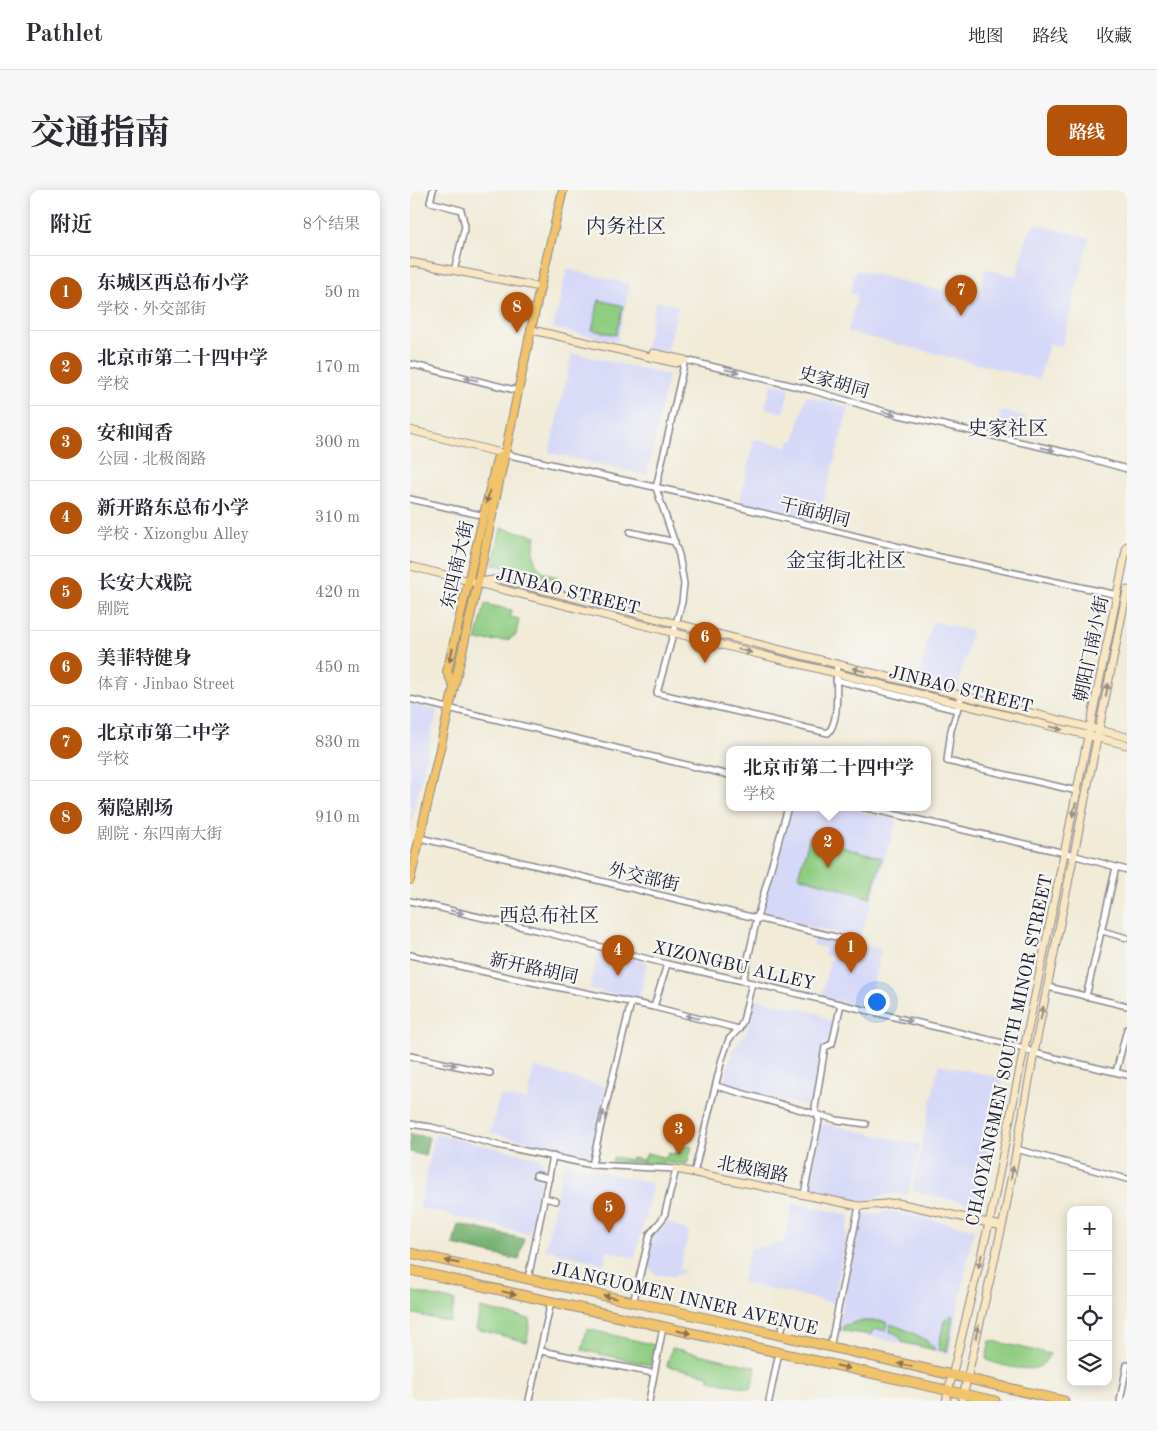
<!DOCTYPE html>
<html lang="zh">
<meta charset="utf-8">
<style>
:root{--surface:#fff;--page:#f7f7f7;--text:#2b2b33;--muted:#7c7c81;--line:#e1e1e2;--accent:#b45309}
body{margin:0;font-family:"Old Standard TT","Noto Serif SC",serif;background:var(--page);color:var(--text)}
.controls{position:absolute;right:15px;bottom:15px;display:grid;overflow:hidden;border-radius:10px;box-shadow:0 2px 12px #0003}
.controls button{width:45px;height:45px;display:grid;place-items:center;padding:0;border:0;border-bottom:1px solid var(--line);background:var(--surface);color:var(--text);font:25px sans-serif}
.you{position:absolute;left:466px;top:811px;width:18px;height:18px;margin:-12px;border:4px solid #fff;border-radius:50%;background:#1a73e8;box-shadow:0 0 0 8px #1a73e833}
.badge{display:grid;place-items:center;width:32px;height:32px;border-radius:50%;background:var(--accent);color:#fff;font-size:16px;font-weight:700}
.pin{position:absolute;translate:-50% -41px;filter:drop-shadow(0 1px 2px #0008)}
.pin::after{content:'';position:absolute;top:26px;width:18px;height:15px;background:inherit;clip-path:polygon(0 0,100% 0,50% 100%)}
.popup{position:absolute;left:316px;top:556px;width:205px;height:65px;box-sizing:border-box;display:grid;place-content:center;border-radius:10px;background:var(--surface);filter:drop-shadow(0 1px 4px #0005);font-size:16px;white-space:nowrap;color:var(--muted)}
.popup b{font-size:19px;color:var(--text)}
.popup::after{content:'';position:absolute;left:50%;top:100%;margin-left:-10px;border:10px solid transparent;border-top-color:var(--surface)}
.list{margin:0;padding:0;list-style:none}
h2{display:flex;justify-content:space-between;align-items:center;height:65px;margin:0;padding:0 20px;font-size:21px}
h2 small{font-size:16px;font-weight:400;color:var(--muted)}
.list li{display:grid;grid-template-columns:32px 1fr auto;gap:15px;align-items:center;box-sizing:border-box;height:75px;padding:0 20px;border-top:1px solid var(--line)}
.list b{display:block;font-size:19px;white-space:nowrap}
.list p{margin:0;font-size:16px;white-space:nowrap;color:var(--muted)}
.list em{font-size:16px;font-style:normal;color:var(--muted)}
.icon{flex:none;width:28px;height:28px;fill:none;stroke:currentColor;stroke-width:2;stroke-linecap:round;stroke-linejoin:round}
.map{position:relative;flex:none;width:717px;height:1211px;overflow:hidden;border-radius:10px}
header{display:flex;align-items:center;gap:30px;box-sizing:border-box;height:70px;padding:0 25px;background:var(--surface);border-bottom:1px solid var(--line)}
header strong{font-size:24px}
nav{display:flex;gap:28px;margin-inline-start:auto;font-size:18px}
.intro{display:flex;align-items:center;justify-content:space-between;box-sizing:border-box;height:120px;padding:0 30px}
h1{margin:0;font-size:35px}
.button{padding:12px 22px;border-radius:10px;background:var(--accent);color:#fff;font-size:18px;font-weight:700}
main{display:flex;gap:30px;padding:0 30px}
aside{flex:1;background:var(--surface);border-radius:10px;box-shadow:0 2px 12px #0003}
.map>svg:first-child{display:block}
.built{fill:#d6d8f8}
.green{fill:#90cd82;stroke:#59785e}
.forest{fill:#74b070;stroke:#4b6956}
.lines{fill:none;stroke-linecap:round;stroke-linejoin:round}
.street-casing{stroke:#8a868a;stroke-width:8}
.secondary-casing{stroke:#8a868a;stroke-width:9}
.primary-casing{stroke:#8a868a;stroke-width:10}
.highway-casing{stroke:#8a868a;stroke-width:11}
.street{stroke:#fff;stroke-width:5}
.secondary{stroke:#f9e7c3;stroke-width:7}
.primary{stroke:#f1c36a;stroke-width:8}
.highway{stroke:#f1c36a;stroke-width:9}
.oneway{fill:#9c9ca7}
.oneway2{fill:#8a7252}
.oneway3{fill:#988e86}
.labels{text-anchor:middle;stroke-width:4.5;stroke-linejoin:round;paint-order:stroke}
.street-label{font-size:18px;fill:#22223b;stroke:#f6f6f2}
.quarter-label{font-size:20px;fill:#22223b;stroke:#f6f6f2}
</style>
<header>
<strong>Pathlet</strong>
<nav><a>地图</a><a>路线</a><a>收藏</a></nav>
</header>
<div class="intro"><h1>交通指南</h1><a class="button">路线</a></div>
<main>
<aside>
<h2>附近<small>8个结果</small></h2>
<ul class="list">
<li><span class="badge">1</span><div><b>东城区西总布小学</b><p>学校 · 外交部街</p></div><em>50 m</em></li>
<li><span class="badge">2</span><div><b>北京市第二十四中学</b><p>学校</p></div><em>170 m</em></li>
<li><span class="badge">3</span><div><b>安和闻香</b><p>公园 · 北极阁路</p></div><em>300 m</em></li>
<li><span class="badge">4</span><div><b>新开路东总布小学</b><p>学校 · Xizongbu Alley</p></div><em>310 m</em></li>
<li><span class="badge">5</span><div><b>长安大戏院</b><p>剧院</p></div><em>420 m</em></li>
<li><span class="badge">6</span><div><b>美菲特健身</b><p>体育 · Jinbao Street</p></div><em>450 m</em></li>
<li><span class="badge">7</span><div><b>北京市第二中学</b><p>学校</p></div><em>830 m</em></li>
<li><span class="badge">8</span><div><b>菊隐剧场</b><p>剧院 · 东四南大街</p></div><em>910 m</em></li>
</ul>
</aside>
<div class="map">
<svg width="717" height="1211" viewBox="0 0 717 1211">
<rect width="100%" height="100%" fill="#f6f6f2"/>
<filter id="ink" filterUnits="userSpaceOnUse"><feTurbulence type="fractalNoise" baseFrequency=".02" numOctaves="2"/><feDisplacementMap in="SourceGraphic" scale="10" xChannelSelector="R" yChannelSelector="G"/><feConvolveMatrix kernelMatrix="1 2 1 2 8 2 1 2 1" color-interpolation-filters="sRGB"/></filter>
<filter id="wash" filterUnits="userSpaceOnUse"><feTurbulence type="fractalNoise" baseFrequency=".0096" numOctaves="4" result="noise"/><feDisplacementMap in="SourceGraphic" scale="20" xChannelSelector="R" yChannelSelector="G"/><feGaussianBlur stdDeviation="1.12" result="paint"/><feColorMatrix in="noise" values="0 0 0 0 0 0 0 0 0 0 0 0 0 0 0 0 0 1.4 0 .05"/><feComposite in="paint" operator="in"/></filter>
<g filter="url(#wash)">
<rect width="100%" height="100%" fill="#f1ebd8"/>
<g class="built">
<polygon points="625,34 679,48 652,157 639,154 629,189 438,142 447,105 440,103 446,80 568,109 576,79 606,86 618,44"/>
<polygon points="157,79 220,94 207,152 143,138"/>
<polygon points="246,111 268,116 257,163 235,158"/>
<polygon points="162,163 258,185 237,285 139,263"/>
<polygon points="361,194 380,198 373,223 355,218"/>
<polygon points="396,206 439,217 408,333 329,316 344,249 378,257 380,250 384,251"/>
<polygon points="591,221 616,226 612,246 587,241"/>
<polygon points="522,431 562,441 547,501 508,491"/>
<polygon points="0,514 27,520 0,639"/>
<polygon points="381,617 434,617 487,630 450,748 350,725"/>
<polygon points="406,744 471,759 462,800 456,799 452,817 411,807 421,767 414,765 416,758 403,755"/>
<polygon points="188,760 237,772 229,811 180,799"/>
<polygon points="345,809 408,823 423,834 419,851 413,854 400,917 313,895 323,860 337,841"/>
<polygon points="529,874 592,888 566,1015 502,1001"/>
<polygon points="124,877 196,897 180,965 80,943 90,906 117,910"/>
<polygon points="412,933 510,955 498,1005 483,1003 454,1011 399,998"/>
<polygon points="25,944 130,968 134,976 119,1044 9,1018"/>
<polygon points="154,973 243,994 225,1068 197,1061 194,1074 135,1059"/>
<polygon points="383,1013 440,1025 424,1113 332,1093 340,1059 374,1052"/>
<polygon points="480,1021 564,1039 539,1164 428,1139 451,1026"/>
<polygon points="257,1031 279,1042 269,1079 277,1082 264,1086 247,1085 236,1075 244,1045"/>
</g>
<g class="green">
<polygon points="189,110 213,116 206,145 182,140"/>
<path d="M 91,338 L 126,346 C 121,368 123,381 147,387 L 146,390 L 83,374 Z"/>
<polygon points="75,414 102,420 100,427 109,429 106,445 97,450 66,451"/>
<polygon points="400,646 472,668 460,708 388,686"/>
<polygon points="272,955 282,957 277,974 202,972 204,967 221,970 222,968 234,970 237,963 256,968 258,963 265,964 266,961 270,962"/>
<polygon points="0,1101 45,1111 40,1132 0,1123"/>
<polygon points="70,1118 120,1129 117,1152 66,1139"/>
<polygon points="542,1125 543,1127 537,1161 528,1160 534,1131"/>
<polygon points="449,1131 473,1131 477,1133 475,1141 468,1139 462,1141 461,1145 433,1141 433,1136"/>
<path d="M 481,1134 C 493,1139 520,1148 525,1160 L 492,1152 C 490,1145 486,1143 480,1142 Z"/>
<polygon points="177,1139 245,1155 240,1175 172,1160"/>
<path d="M 580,1151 L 583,1151 L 640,1164 C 637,1169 633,1176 626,1178 C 615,1181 585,1175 576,1169 Z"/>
<polygon points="262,1158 346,1177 341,1199 299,1190 299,1185 257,1176"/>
</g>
<g class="forest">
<polygon points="0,944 19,947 15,966 0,962"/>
<polygon points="48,1034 114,1049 109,1070 43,1055"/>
</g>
</g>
<g filter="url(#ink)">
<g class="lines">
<defs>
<g id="street">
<polyline points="23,0 20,12 51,20 55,36 44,81"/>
<polyline points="0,174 109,201"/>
<polyline points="95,264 276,304 530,367 708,405"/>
<polyline points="0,309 75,326"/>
<polyline points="220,342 265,352"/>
<path d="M 427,475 C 425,494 431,529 418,543 L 247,503 L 272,412 L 274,394 L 269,365 L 246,298 L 275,170 L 401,200 L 476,222 L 663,264 L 717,279"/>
<polyline points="426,490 547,520"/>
<polyline points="552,505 541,540 537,571 667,601"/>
<polyline points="0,509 319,585"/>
<polyline points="452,617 655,663 717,680"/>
<polyline points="10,648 451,753"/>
<polyline points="0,711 130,741 257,774 342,793 614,858 624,863 717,885"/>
<polyline points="692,741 717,748"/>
<polyline points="0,765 102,788 244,817 329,839"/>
<polyline points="333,791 347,728 378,617"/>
<polyline points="638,797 717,816"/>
<polyline points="676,807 706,677"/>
<polyline points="244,817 257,774"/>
<polyline points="0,866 80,883"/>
<polyline points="706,882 717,839"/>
<polyline points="306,896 427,930 456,934"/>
<polyline points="0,934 21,937 87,955 182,975 266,979 254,1027 240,1044 223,1113"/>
<polyline points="606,959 717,989"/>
<polyline points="182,975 191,935 221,813"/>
<polyline points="284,983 312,869 319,849 329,839 333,831 342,793"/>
<polyline points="126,985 139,988"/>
<polyline points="394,1004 409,931 405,918 415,857 422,854 431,814"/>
<polyline points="135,1008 146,1011"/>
<polyline points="118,1089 143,966"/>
<polyline points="370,1146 375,1127"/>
<polyline points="420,1158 449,1016"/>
<polyline points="131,1161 243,1183"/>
<polyline points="119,1210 141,1112"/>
<polyline points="239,1211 253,1137"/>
<polyline points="359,1211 369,1162"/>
<polyline points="710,1211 717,1175"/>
</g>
<g id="secondary">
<polyline points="0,72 130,97"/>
<polyline points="122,140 266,173 275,170"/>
<polyline points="243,163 274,170"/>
<polyline points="0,240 95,264"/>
<polyline points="0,376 340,462 717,555"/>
<polyline points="70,392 89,389 717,547"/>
<polyline points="266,979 449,1016 488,1013 592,1036"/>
<polyline points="536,1211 581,1025 605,903 717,356"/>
<polyline points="552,1211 594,1028 624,863 717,400"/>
</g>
<g id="primary">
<polyline points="44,497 37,482 87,269 95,264"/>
<polyline points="0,690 68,392 130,97 153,0"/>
</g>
<g id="highway">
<polyline points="0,1063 296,1128 654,1211"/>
<polyline points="0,1080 585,1211"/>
</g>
</defs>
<use href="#street" class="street-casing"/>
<use href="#secondary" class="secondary-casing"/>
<use href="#primary" class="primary-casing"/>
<use href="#highway" class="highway-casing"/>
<use href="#street" class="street"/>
<use href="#secondary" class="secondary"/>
<use href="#primary" class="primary"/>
<use href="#highway" class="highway"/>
</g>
<defs><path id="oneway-solid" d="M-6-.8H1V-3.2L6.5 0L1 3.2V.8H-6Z" transform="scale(1.25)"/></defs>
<g class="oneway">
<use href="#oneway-solid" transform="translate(322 181) rotate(13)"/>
<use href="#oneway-solid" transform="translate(61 189) rotate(-166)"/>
<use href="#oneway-solid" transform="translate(479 223) rotate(14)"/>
<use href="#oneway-solid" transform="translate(638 259) rotate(13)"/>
<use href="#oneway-solid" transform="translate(47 722) rotate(13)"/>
<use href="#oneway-solid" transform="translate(282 827) rotate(-166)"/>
<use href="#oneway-solid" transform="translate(495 830) rotate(13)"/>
<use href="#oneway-solid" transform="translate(40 874) rotate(12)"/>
<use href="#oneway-solid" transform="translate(192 927) rotate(-76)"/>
</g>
<g class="oneway2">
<use href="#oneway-solid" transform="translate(78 307) rotate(104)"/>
<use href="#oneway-solid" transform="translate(41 465) rotate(103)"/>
<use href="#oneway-solid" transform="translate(42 1072) rotate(-168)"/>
<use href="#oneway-solid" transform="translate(99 1103) rotate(13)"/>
<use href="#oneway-solid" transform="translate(200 1107) rotate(-167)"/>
<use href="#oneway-solid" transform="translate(274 1142) rotate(12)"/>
<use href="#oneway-solid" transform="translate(495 1175) rotate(-167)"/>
<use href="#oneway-solid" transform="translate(433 1177) rotate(13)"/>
</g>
<g class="oneway3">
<use href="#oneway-solid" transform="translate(335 461) rotate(14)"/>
<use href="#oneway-solid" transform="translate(449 480) rotate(-166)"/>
<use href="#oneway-solid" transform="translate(697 500) rotate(-79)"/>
<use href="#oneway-solid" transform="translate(646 538) rotate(14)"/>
<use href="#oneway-solid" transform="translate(664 620) rotate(102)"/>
<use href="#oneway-solid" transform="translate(632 823) rotate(-78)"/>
<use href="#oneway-solid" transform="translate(602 983) rotate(-80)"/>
<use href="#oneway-solid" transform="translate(570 1071) rotate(104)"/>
<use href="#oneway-solid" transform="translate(567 1142) rotate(-77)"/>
</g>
</g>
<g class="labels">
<g class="street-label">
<text transform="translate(424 192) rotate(16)" y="6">史家胡同</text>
<text transform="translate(405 322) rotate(14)" y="6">干面胡同</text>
<text transform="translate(47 375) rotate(-77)" y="6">东四南大街</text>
<text transform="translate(158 401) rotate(14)" y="6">JINBAO STREET</text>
<text transform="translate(681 459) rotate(-78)" y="6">朝阳门南小街</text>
<text transform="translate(551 499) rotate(14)" y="6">JINBAO STREET</text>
<text transform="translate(234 687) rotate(13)" y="6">外交部街</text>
<text transform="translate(324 775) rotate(13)" y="6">XIZONGBU ALLEY</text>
<text transform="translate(124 778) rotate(12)" y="6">新开路胡同</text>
<text transform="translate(599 860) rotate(-78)" y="6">CHAOYANGMEN SOUTH MINOR STREET</text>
<text transform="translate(343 979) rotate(11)" y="6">北极阁路</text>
<text transform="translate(275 1108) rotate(13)" y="6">JIANGUOMEN INNER AVENUE</text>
</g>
<g class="quarter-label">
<text x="216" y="43">内务社区</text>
<text x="598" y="245">史家社区</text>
<text x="436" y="377">金宝街北社区</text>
<text x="139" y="732">西总布社区</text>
</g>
</g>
</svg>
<div class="controls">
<button>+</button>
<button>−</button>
<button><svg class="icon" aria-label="locate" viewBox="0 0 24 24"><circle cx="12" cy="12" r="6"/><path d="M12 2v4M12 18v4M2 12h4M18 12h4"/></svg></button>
<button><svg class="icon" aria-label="layers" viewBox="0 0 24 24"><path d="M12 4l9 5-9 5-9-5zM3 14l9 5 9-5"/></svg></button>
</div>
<div class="you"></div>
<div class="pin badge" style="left:441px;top:783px">1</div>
<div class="pin badge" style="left:418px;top:678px">2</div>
<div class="popup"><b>北京市第二十四中学</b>学校</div>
<div class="pin badge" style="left:269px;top:965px">3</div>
<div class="pin badge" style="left:208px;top:786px">4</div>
<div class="pin badge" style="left:199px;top:1043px">5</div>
<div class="pin badge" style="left:295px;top:473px">6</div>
<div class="pin badge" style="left:551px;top:126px">7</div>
<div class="pin badge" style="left:107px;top:143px">8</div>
</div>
</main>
